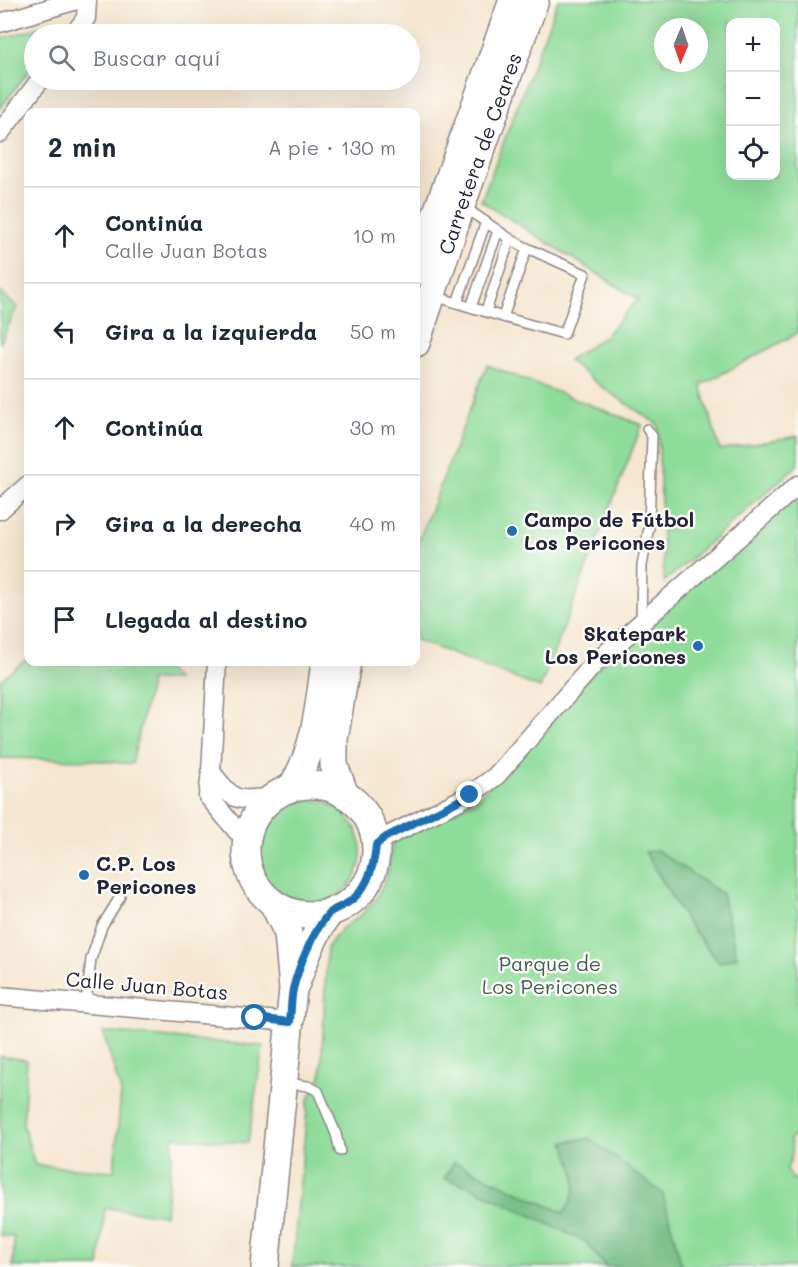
<!DOCTYPE html>
<html lang="es">
<meta charset="utf-8">
<style>
:root{--surface:#fff;--page:#f2f2f3;--text:#1f2937;--muted:#747a83;--line:#e0e1e3}
body{margin:0;font-family:Mali,sans-serif;background:var(--page);color:var(--text)}
.controls{position:absolute;right:18px;top:18px;display:grid;overflow:hidden;border-radius:12px;box-shadow:0 6px 24px #0002}
.controls button{width:54px;height:54px;display:grid;place-items:center;padding:0;border:0;border-bottom:2px solid var(--line);background:var(--surface);color:var(--text);font:30px sans-serif}
.compass{position:absolute;left:654px;top:18px;width:54px;height:54px;border-radius:50%;background:var(--surface);box-shadow:0 6px 24px #0002;rotate:182deg}
.stop{position:absolute;width:18px;height:18px;margin:-14px;border:4px solid #1f6fb2;border-radius:50%;background:#fff}
.stop.end{background:#1f6fb2;border-color:#fff;box-shadow:0 2px 6px #0008}
.list{margin:0;padding:0;list-style:none}
h2{display:flex;justify-content:space-between;align-items:center;height:78px;margin:0;padding:0 24px;font-size:26px}
h2 small{font-size:20px;font-weight:400;color:var(--muted)}
.list li{display:grid;grid-template-columns:39px 1fr auto;gap:18px;align-items:center;box-sizing:border-box;height:96px;padding:0 24px;border-top:2px solid var(--line)}
.list b{display:block;font-size:22px;white-space:nowrap}
.list p{margin:0;font-size:20px;white-space:nowrap;color:var(--muted)}
.list em{font-size:20px;font-style:normal;color:var(--muted)}
.icon{flex:none;width:33px;height:33px;fill:none;stroke:currentColor;stroke-width:2;stroke-linecap:round;stroke-linejoin:round}
.map{position:relative;flex:none;width:798px;height:1267px;overflow:hidden}
.search{position:absolute;background:var(--surface);box-shadow:0 6px 24px #0002;left:24px;top:24px;width:396px;height:66px;display:flex;align-items:center;gap:15px;box-sizing:border-box;padding:0 21px;border-radius:33px;color:var(--muted);font-size:22px}
.panel{position:absolute;background:var(--surface);box-shadow:0 6px 24px #0002;left:24px;top:108px;width:396px;height:558px;border-radius:12px}
.map>svg:first-child{display:block}
.green{fill:#8edc9a;stroke:#587f6a;stroke-width:1.5;fill-rule:evenodd}
.forest{fill:#72bc82;stroke:#4a6f5e;stroke-width:1.5}
.lines{fill:none;stroke-linecap:round;stroke-linejoin:round}
.service-casing{stroke:#8c8485;stroke-width:12}
.minor-casing{stroke:#8c8485;stroke-width:21}
.secondary-casing{stroke:#8c8485;stroke-width:30}
.service{stroke:#fff;stroke-width:9}
.minor{stroke:#fff;stroke-width:18}
.secondary{stroke:#fff;stroke-width:27}
.route{stroke:#1f6fb2;stroke-width:8}
.poi-dot{fill:#1f6fb2;stroke:#fdfcf7;stroke-width:2}
.labels{text-anchor:middle;stroke-width:5;stroke-linejoin:round;paint-order:stroke}
.street-label{font-size:20px;fill:#22223b;stroke:#fdfcf7}
.poi-label{font-size:20px;font-weight:bold;fill:#22223b;stroke:#fdfcf7;text-anchor:start}
.park-label{font-size:20px;fill:#425a58;stroke:#fdfcf7}
</style>
<div class="map">
<svg width="798" height="1267" viewBox="0 0 798 1267">
<rect width="100%" height="100%" fill="#fdfcf7"/>
<filter id="ink" filterUnits="userSpaceOnUse"><feTurbulence type="fractalNoise" baseFrequency=".0167" numOctaves="2"/><feDisplacementMap in="SourceGraphic" scale="12" xChannelSelector="R" yChannelSelector="G"/><feConvolveMatrix kernelMatrix="1 2 1 2 8 2 1 2 1" color-interpolation-filters="sRGB"/></filter>
<filter id="wash" filterUnits="userSpaceOnUse"><feTurbulence type="fractalNoise" baseFrequency=".008" numOctaves="4" result="noise"/><feDisplacementMap in="SourceGraphic" scale="24" xChannelSelector="R" yChannelSelector="G"/><feGaussianBlur stdDeviation="1.35" result="paint"/><feColorMatrix in="noise" values="0 0 0 0 0 0 0 0 0 0 0 0 0 0 0 0 0 1.4 0 .05"/><feComposite in="paint" operator="in"/></filter>
<g filter="url(#wash)">
<rect width="100%" height="100%" fill="#f5e6cf"/>
<g class="green">
<path d="M 558,0 L 798,0 L 798,333 L 701,385 L 720,450 L 798,436 L 798,465 L 664,582 L 658,425 L 599,385 L 568,360 L 604,337 L 638,299 L 481,201 ZM 730,22 L 776,22 L 776,176 L 730,176 ZM 663,27 L 699,27 L 699,63 L 663,63 Z"/>
<polygon points="40,27 48,27 53,34 34,34 34,64 0,109 0,39"/>
<polygon points="0,292 17,307 0,344"/>
<polygon points="487,365 642,425 540,688 416,640 416,548"/>
<path d="M 798,492 L 798,1133 L 790,1139 C 794,1151 792,1157 787,1168 L 792,1180 L 798,1176 L 798,1267 L 292,1267 L 308,1100 L 321,1076 L 327,948 L 341,929 L 361,915 L 376,899 L 387,875 L 392,845 L 396,840 L 475,801 L 599,667 Z"/>
<polygon points="28,658 28,662 159,662 177,680 151,680 132,764 92,760 0,758 0,680"/>
<circle cx="309" cy="852" r="52"/>
<polygon points="103,1032 263,1046 248,1143 174,1137 165,1215 105,1208 99,1267 13,1267 14,1237 0,1236 0,1056 27,1060 23,1125 35,1165 114,1171 121,1092"/>
</g>
<g class="forest">
<polygon points="657,850 722,894 737,957 719,963 686,921 645,852"/>
<path d="M 589,1138 L 663,1194 L 682,1267 L 606,1267 L 586,1242 L 469,1186 L 444,1179 L 454,1162 L 564,1213 C 583,1185 575,1171 564,1142 Z"/>
</g>
</g>
<g filter="url(#ink)">
<g class="lines">
<defs>
<g id="service">
<polyline points="434,296 503,317 527,248 510,239 464,207"/>
<polyline points="457,303 486,222"/>
<polyline points="471,307 498,231"/>
<polyline points="486,311 510,239"/>
<polyline points="503,317 564,334 585,274 527,248"/>
<polyline points="641,622 642,566 649,527 652,436 647,429"/>
<polyline points="86,1003 91,959 102,926 120,897"/>
<polyline points="286,1083 308,1086 318,1091 336,1134 340,1151"/>
</g>
<g id="minor">
<polyline points="0,23 77,0"/>
<polyline points="74,34 86,18 87,0"/>
<polyline points="0,133 40,80"/>
<polyline points="0,510 28,485"/>
<polyline points="217,662 211,772 208,796 237,831 247,838"/>
<path d="M 211,772 C 235,803 235,801 273,797"/>
<polyline points="376,845 386,837 470,795 496,776 594,664 798,485"/>
<polyline points="0,996 290,1022"/>
</g>
<g id="secondary">
<polyline points="416,271 513,0"/>
<path id="s1" d="M 416,343 L 461,206 L 535,0"/>
<circle cx="311" cy="850" r="65"/>
<path d="M 291,788 C 316,751 319,705 325,662"/>
<polyline points="345,795 334,765 334,739 347,662"/>
<path d="M 296,983 C 306,956 313,935 331,911"/>
<polyline points="265,1267 293,989 288,933 274,905"/>
</g>
</defs>
<use href="#service" class="service-casing"/>
<use href="#minor" class="minor-casing"/>
<use href="#secondary" class="secondary-casing"/>
<use href="#service" class="service"/>
<use href="#minor" class="minor"/>
<use href="#secondary" class="secondary"/>
</g>
</g>
<g class="lines" filter="url(#ink)">
<path class="route" d="M 255,1018 L 290,1022 C 291,1011 291,999 293,989 C 299,965 313,932 329,913 C 333,909 343,906 349,902 C 368,889 374,867 376,845 L 386,837 L 470,795"/>
</g>
<g class="poi-dot">
<circle cx="512" cy="531" r="6"/>
<circle cx="698" cy="646" r="6"/>
<circle cx="84" cy="875" r="6"/>
</g>
<g class="labels">
<g class="street-label">
<text dy="7" stroke="none"><textPath href="#s1" startOffset="200">Carretera de Ceares</textPath></text>
<text transform="translate(147 986) rotate(5)" y="7">Calle Juan Botas</text>
</g>
<g class="poi-label">
<text x="524" y="527">Campo de Fútbol<tspan x="524" dy="23">Los Pericones</tspan></text>
<text x="686" y="641" text-anchor="end">Skatepark<tspan x="686" dy="23">Los Pericones</tspan></text>
<text x="96" y="871">C.P. Los<tspan x="96" dy="23">Pericones</tspan></text>
</g>
<g class="park-label">
<text x="550" y="971">Parque de<tspan x="550" dy="23">Los Pericones</tspan></text>
</g>
</g>
</svg>
<div class="controls">
<button>+</button>
<button>−</button>
<button><svg class="icon" aria-label="locate" viewBox="0 0 24 24"><circle cx="12" cy="12" r="6"/><path d="M12 2v4M12 18v4M2 12h4M18 12h4"/></svg></button>
</div>
<svg class="compass" viewBox="-18 -18 36 36"><path d="M0-13l5 13h-10z" fill="#e53935"/><path d="M0 13l5-13h-10z" fill="#747a83"/></svg>
<div class="stop" style="left:255px;top:1018px"></div>
<div class="stop end" style="left:470px;top:795px"></div>
<div class="search"><svg class="icon" aria-label="search" viewBox="0 0 24 24"><circle cx="10" cy="10" r="6"/><path d="M15 15l6 6"/></svg>Buscar aquí</div>
<section class="panel">
<h2>2 min<small>A pie · 130 m</small></h2>
<ul class="list">
<li><svg class="icon" aria-label="ahead" viewBox="0 0 24 24"><path d="M12 20V5M6 11l6-6 6 6"/></svg><div><b>Continúa</b><p>Calle Juan Botas</p></div><em>10 m</em></li>
<li><svg class="icon" aria-label="left" viewBox="0 0 24 24"><path d="M17 20v-9H6M10 6l-5 5 5 5"/></svg><div><b>Gira a la izquierda</b></div><em>50 m</em></li>
<li><svg class="icon" aria-label="ahead" viewBox="0 0 24 24"><path d="M12 20V5M6 11l6-6 6 6"/></svg><div><b>Continúa</b></div><em>30 m</em></li>
<li><svg class="icon" aria-label="right" viewBox="0 0 24 24"><path d="M7 20v-9h11M14 6l5 5-5 5"/></svg><div><b>Gira a la derecha</b></div><em>40 m</em></li>
<li><svg class="icon" aria-label="arrive" viewBox="0 0 24 24"><path d="M6 21V4h12l-3 4 3 4H6"/></svg><div><b>Llegada al destino</b></div></li>
</ul>
</section>
</div>
